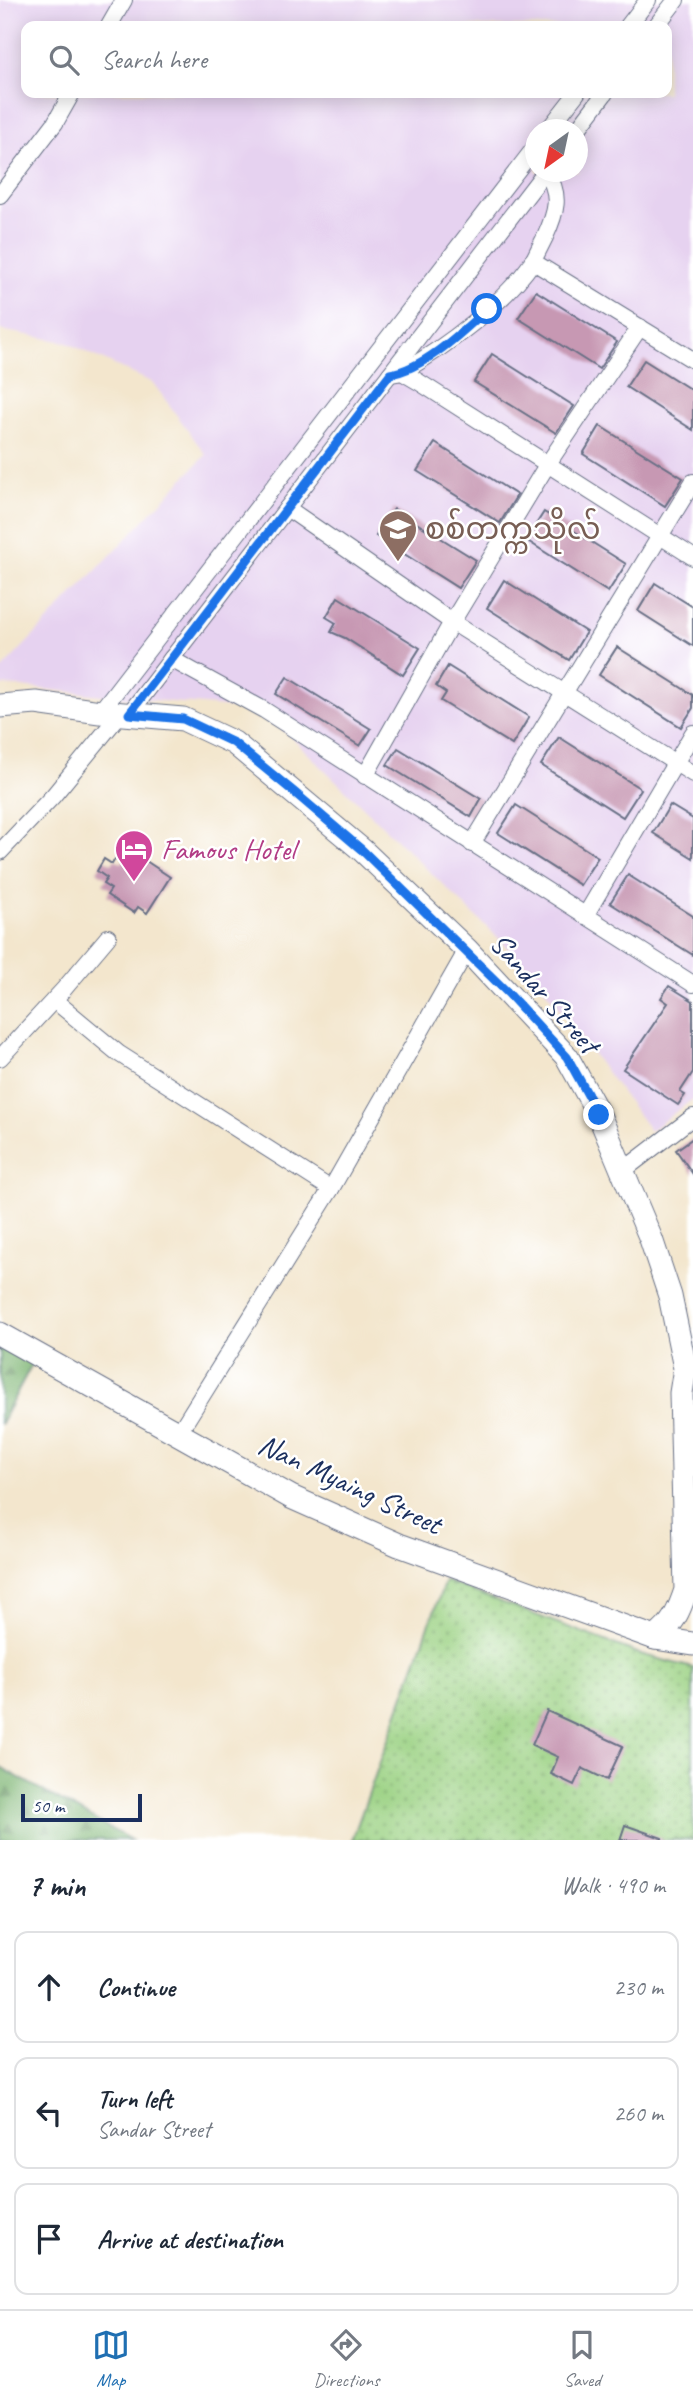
<!DOCTYPE html>
<meta charset="utf-8">
<style>
:root{--surface:#fff;--page:#f2f2f3;--text:#1f2937;--muted:#747a83;--line:#e0e1e3;--accent:#1f6fb2}
body{margin:0;font-family:Caveat,"Noto Sans Myanmar",sans-serif;background:var(--page);color:var(--text)}
.compass{position:absolute;left:525px;top:119px;width:63px;height:63px;border-radius:50%;background:var(--surface);box-shadow:0 4px 18px #0003;rotate:213deg}
.scale{position:absolute;left:21px;bottom:18px;width:121px;box-sizing:border-box;padding-left:7px;border:4px solid #1b2f5e;border-top:0;font-size:19px;line-height:24px;white-space:nowrap;color:#1b2f5e;-webkit-text-stroke:5px #fff;paint-order:stroke}
.stop{position:absolute;width:21px;height:21px;margin:-16px;border:5px solid #1a73e8;border-radius:50%;background:#fff}
.stop.end{background:#1a73e8;border-color:#fff;box-shadow:0 2px 7px #0008}
.list{margin:0;padding:0;list-style:none}
h2{display:flex;justify-content:space-between;align-items:center;height:91px;margin:0;padding:0 28px;font-size:30px}
h2 small{font-size:23px;font-weight:400;color:var(--muted)}
.list li{display:grid;grid-template-columns:46px 1fr auto;gap:21px;align-items:center;box-sizing:border-box;height:112px;margin:0 14px 14px;padding:0 14px;border:2px solid var(--line);border-radius:14px}
.list b{display:block;font-size:26px;white-space:nowrap}
.list p{margin:0;font-size:23px;white-space:nowrap;color:var(--muted)}
.list em{font-size:23px;font-style:normal;color:var(--muted)}
.icon{flex:none;width:38px;height:38px;fill:none;stroke:currentColor;stroke-width:2;stroke-linecap:round;stroke-linejoin:round}
.map{position:relative;flex:none;width:693px;height:1840px;overflow:hidden}
.search{position:absolute;background:var(--surface);box-shadow:0 4px 18px #0003;left:21px;right:21px;top:21px;height:77px;display:flex;align-items:center;gap:18px;box-sizing:border-box;padding:0 24px;border-radius:14px;color:var(--muted);font-size:26px}
.sheet{height:469px;background:var(--surface)}
nav{display:flex;justify-content:space-around;align-items:center;box-sizing:border-box;height:98px;border-top:2px solid var(--line);background:var(--surface);font-size:19px;color:var(--muted)}
nav a{display:grid;justify-items:center;gap:4px}
nav .on{color:var(--accent)}
.map>svg:first-child{display:block}
.built{fill:#e6d2f0;fill-rule:evenodd}
.green{fill:url(#green-dots);stroke:#5b8070;stroke-width:2}
.forest{fill:url(#forest-firs);stroke:#4c7268;stroke-width:2}
.building{fill:#c798b3}
.lines{fill:none;stroke-linecap:round;stroke-linejoin:round}
.street-casing{stroke:#676f85;stroke-width:18}
.secondary-casing{stroke:#676f85;stroke-width:25}
.street{stroke:#fff;stroke-width:16}
.secondary{stroke:#fff;stroke-width:23}
.route{stroke:#1a73e8;stroke-width:9}
.labels{text-anchor:middle;stroke-width:5;stroke-linejoin:round;paint-order:stroke}
.education-label{font-size:30px;fill:#785e54;stroke:#fff;text-anchor:start}
.hotel-label{font-size:30px;fill:#b23c85;stroke:#fff;text-anchor:start}
.street-label{font-size:30px;fill:#1b2f5e;stroke:#fff}
</style>
<div class="map">
<svg width="693" height="1840" viewBox="0 0 693 1840">
<defs>
<pattern id="green-dots" width="8" height="8" patternUnits="userSpaceOnUse" patternTransform="scale(1.75)"><rect width="8" height="8" fill="#9bd283"/><path d="M2 2h.1M6 6h.1" fill="none" stroke="#7eab6e" stroke-width="1.8" stroke-linecap="round"/></pattern>
<pattern id="forest-firs" width="22" height="20" patternUnits="userSpaceOnUse" patternTransform="scale(1.75)"><rect width="22" height="20" fill="#7cb471"/><path d="M5 1l3.5 6h-7zM16 11l3.5 6h-7z" fill="#659360"/></pattern>
</defs>
<rect width="100%" height="100%" fill="#fff"/>
<filter id="ink" filterUnits="userSpaceOnUse"><feTurbulence type="fractalNoise" baseFrequency=".0143" numOctaves="2"/><feDisplacementMap in="SourceGraphic" scale="14" xChannelSelector="R" yChannelSelector="G"/><feConvolveMatrix kernelMatrix="1 2 1 2 8 2 1 2 1" color-interpolation-filters="sRGB"/></filter>
<filter id="wash" filterUnits="userSpaceOnUse"><feTurbulence type="fractalNoise" baseFrequency=".00686" numOctaves="4" result="noise"/><feDisplacementMap in="SourceGraphic" scale="28" xChannelSelector="R" yChannelSelector="G"/><feGaussianBlur stdDeviation="1.57" result="paint"/><feColorMatrix in="noise" values="0 0 0 0 0 0 0 0 0 0 0 0 0 0 0 0 0 1.4 0 .05"/><feComposite in="paint" operator="in"/></filter>
<g filter="url(#wash)">
<rect width="100%" height="100%" fill="#f3e6cd"/>
<path class="built" d="M 0,0 L 693,0 L 693,1099 L 650,1131 L 530,969 L 264,711 L 0,685 L 0,671 L 206,455 L 153,383 L 65,342 L 0,330 ZM 26,26 L 667,26 L 667,93 L 26,93 ZM 536,130 L 578,130 L 578,172 L 536,172 Z"/>
<polygon class="green" points="445,1581 640,1654 693,1668 693,1840 352,1840"/>
<g class="forest">
<polygon points="0,1344 33,1362 0,1425"/>
<polygon points="0,1767 131,1840 0,1840"/>
</g>
<g id="blocks">
<g class="building">
<polygon points="536,291 617,342 599,369 518,318"/>
<polygon points="492,354 574,406 556,433 474,382"/>
<polygon points="644,360 693,391 693,430 626,387"/>
<polygon points="600,426 683,478 665,506 583,454"/>
<polygon points="435,443 517,495 500,523 417,471"/>
<polygon points="394,509 476,560 458,588 376,536"/>
<polygon points="544,512 626,564 608,592 526,540"/>
<polygon points="504,580 586,632 569,660 487,608"/>
<polygon points="655,583 693,607 693,646 638,611"/>
<polygon points="338,597 420,648 403,675 345,638 331,632 336,623 326,617"/>
<polygon points="617,647 693,695 693,708 681,727 599,675"/>
<polygon points="448,666 529,717 512,745 441,701 446,693 436,686"/>
<polygon points="287,677 371,729 360,746 276,694"/>
<polygon points="559,737 641,789 623,817 541,765"/>
<polygon points="398,748 481,799 471,817 387,765"/>
<polygon points="516,805 598,857 580,885 498,833"/>
<polygon points="670,805 693,819 693,858 653,833"/>
<polygon points="137,855 170,877 147,913 138,907 134,913 107,895 111,889 103,884 107,878 97,871 104,859 112,864 115,859 122,863 124,859 131,864"/>
<polygon points="628,875 693,916 693,955 610,903"/>
<polygon points="669,986 693,1001 693,1072 680,1092 685,1095 678,1105 623,1069 668,1003 661,998"/>
<polygon points="693,1138 693,1174 676,1150"/>
<polygon points="547,1711 623,1746 607,1780 582,1768 574,1785 551,1774 558,1757 532,1745"/>
<polygon points="625,1825 662,1838 662,1840 620,1840"/>
</g>
</g>
</g>
<g filter="url(#ink)">
<use href="#blocks" fill-opacity="0" stroke="#676f85" stroke-width="2"/>
<g class="lines">
<defs>
<g id="street">
<polyline points="109,26 124,0"/>
<polyline points="628,26 648,0"/>
<polyline points="656,26 676,0"/>
<polyline points="548,130 577,93"/>
<polyline points="577,130 605,93"/>
<polyline points="0,195 55,123 72,93"/>
<polyline points="532,261 693,360"/>
<path d="M 402,372 C 444,348 506,302 533,261 C 537,253 541,245 545,237 C 556,213 562,195 546,172"/>
<polyline points="390,374 402,372 419,382 693,557"/>
<polyline points="287,508 452,622 693,774"/>
<polyline points="171,659 264,710 693,984"/>
<polyline points="100,712 536,146"/>
<polyline points="129,714 545,172"/>
<polyline points="365,776 452,622 547,465 640,327"/>
<polyline points="472,844 693,482"/>
<polyline points="0,852 53,796 120,714"/>
<polyline points="585,916 693,733"/>
<polyline points="54,1000 118,1053 331,1189"/>
<polyline points="0,1058 64,989 108,937"/>
<polyline points="624,1170 693,1117"/>
<polyline points="178,1434 331,1189 467,950"/>
</g>
<g id="secondary">
<path d="M 0,706 L 36,703 L 100,712 L 183,719 L 234,743 L 362,850 L 467,950 L 567,1057 L 599,1115 L 651,1239 L 670,1296 L 685,1368 L 681,1393 L 686,1590 C 679,1611 673,1625 655,1638"/>
<polyline points="0,1334 291,1497 399,1545 655,1638 693,1644"/>
</g>
</defs>
<use href="#street" class="street-casing"/>
<use href="#secondary" class="secondary-casing"/>
<use href="#street" class="street"/>
<use href="#secondary" class="secondary"/>
</g>
</g>
<g class="lines" filter="url(#ink)">
<path class="route" d="M 487,309 C 462,332 424,369 390,374 L 129,714 L 183,719 L 234,743 L 294,792 L 362,850 L 508,993 L 567,1057 L 599,1115"/>
</g>
<defs>
<symbol id="university-pin" viewBox="-11 -11 22 30"><path d="M0 17L-7.5 6A9.5 9.5 0 1 1 7.5 6Z" fill="#8d6e63" stroke="#fff"/><path d="M0-5L7-2L0 1L-7-2ZM-4 1L0 2.5L4 1V4Q0 6-4 4Z" fill="#fff"/></symbol>
<symbol id="hotel-pin" viewBox="-11 -11 22 30"><path d="M0 17L-7.5 6A9.5 9.5 0 1 1 7.5 6Z" fill="#d1479c" stroke="#fff"/><path d="M-6-4.5h1.5V1H6V5H4.5V3h-9V5H-6ZM-4 0a1.8 1.8 0 1 1 3.6 0ZM.5 0V-2.5h3Q6-2.5 6 0Z" fill="#fff"/></symbol>
</defs>
<g fill-rule="evenodd">
<use href="#university-pin" x="376" y="507" width="44" height="60"/>
<use href="#hotel-pin" x="112" y="827" width="44" height="60"/>
</g>
<g class="labels">
<g class="education-label">
<text x="425" y="539">စစ်‌တက္ကသိုလ်</text>
</g>
<g class="hotel-label">
<text x="161" y="859">Famous Hotel</text>
</g>
<g class="street-label">
<text transform="translate(545 993) rotate(49)" y="10">Sandar Street</text>
<text transform="translate(350 1484) rotate(25)" y="10">Nan Myaing Street</text>
</g>
</g>
</svg>
<svg class="compass" viewBox="-18 -18 36 36"><path d="M0-13l5 13h-10z" fill="#e53935"/><path d="M0 13l5-13h-10z" fill="#747a83"/></svg>
<div class="scale">50 m</div>
<div class="stop" style="left:487px;top:309px"></div>
<div class="stop end" style="left:599px;top:1115px"></div>
<div class="search"><svg class="icon" aria-label="search" viewBox="0 0 24 24"><circle cx="10" cy="10" r="6"/><path d="M15 15l6 6"/></svg>Search here</div>
</div>
<section class="sheet">
<h2>7 min<small>Walk · 490 m</small></h2>
<ul class="list">
<li><svg class="icon" aria-label="ahead" viewBox="0 0 24 24"><path d="M12 20V5M6 11l6-6 6 6"/></svg><div><b>Continue</b></div><em>230 m</em></li>
<li><svg class="icon" aria-label="left" viewBox="0 0 24 24"><path d="M17 20v-9H6M10 6l-5 5 5 5"/></svg><div><b>Turn left</b><p>Sandar Street</p></div><em>260 m</em></li>
<li><svg class="icon" aria-label="arrive" viewBox="0 0 24 24"><path d="M6 21V4h12l-3 4 3 4H6"/></svg><div><b>Arrive at destination</b></div></li>
</ul>
</section>
<nav>
<a class="on"><svg class="icon" aria-label="map" viewBox="0 0 24 24"><path d="M3 6l6-2 6 2 6-2v14l-6 2-6-2-6 2zM9 4v14M15 6v14"/></svg>Map</a>
<a><svg class="icon" aria-label="directions" viewBox="0 0 24 24"><path d="M12 3l9 9-9 9-9-9zM9 14v-3h6M13 9l2 2-2 2"/></svg>Directions</a>
<a><svg class="icon" aria-label="saved" viewBox="0 0 24 24"><path d="M7 4h10v16l-5-4-5 4z"/></svg>Saved</a>
</nav>
